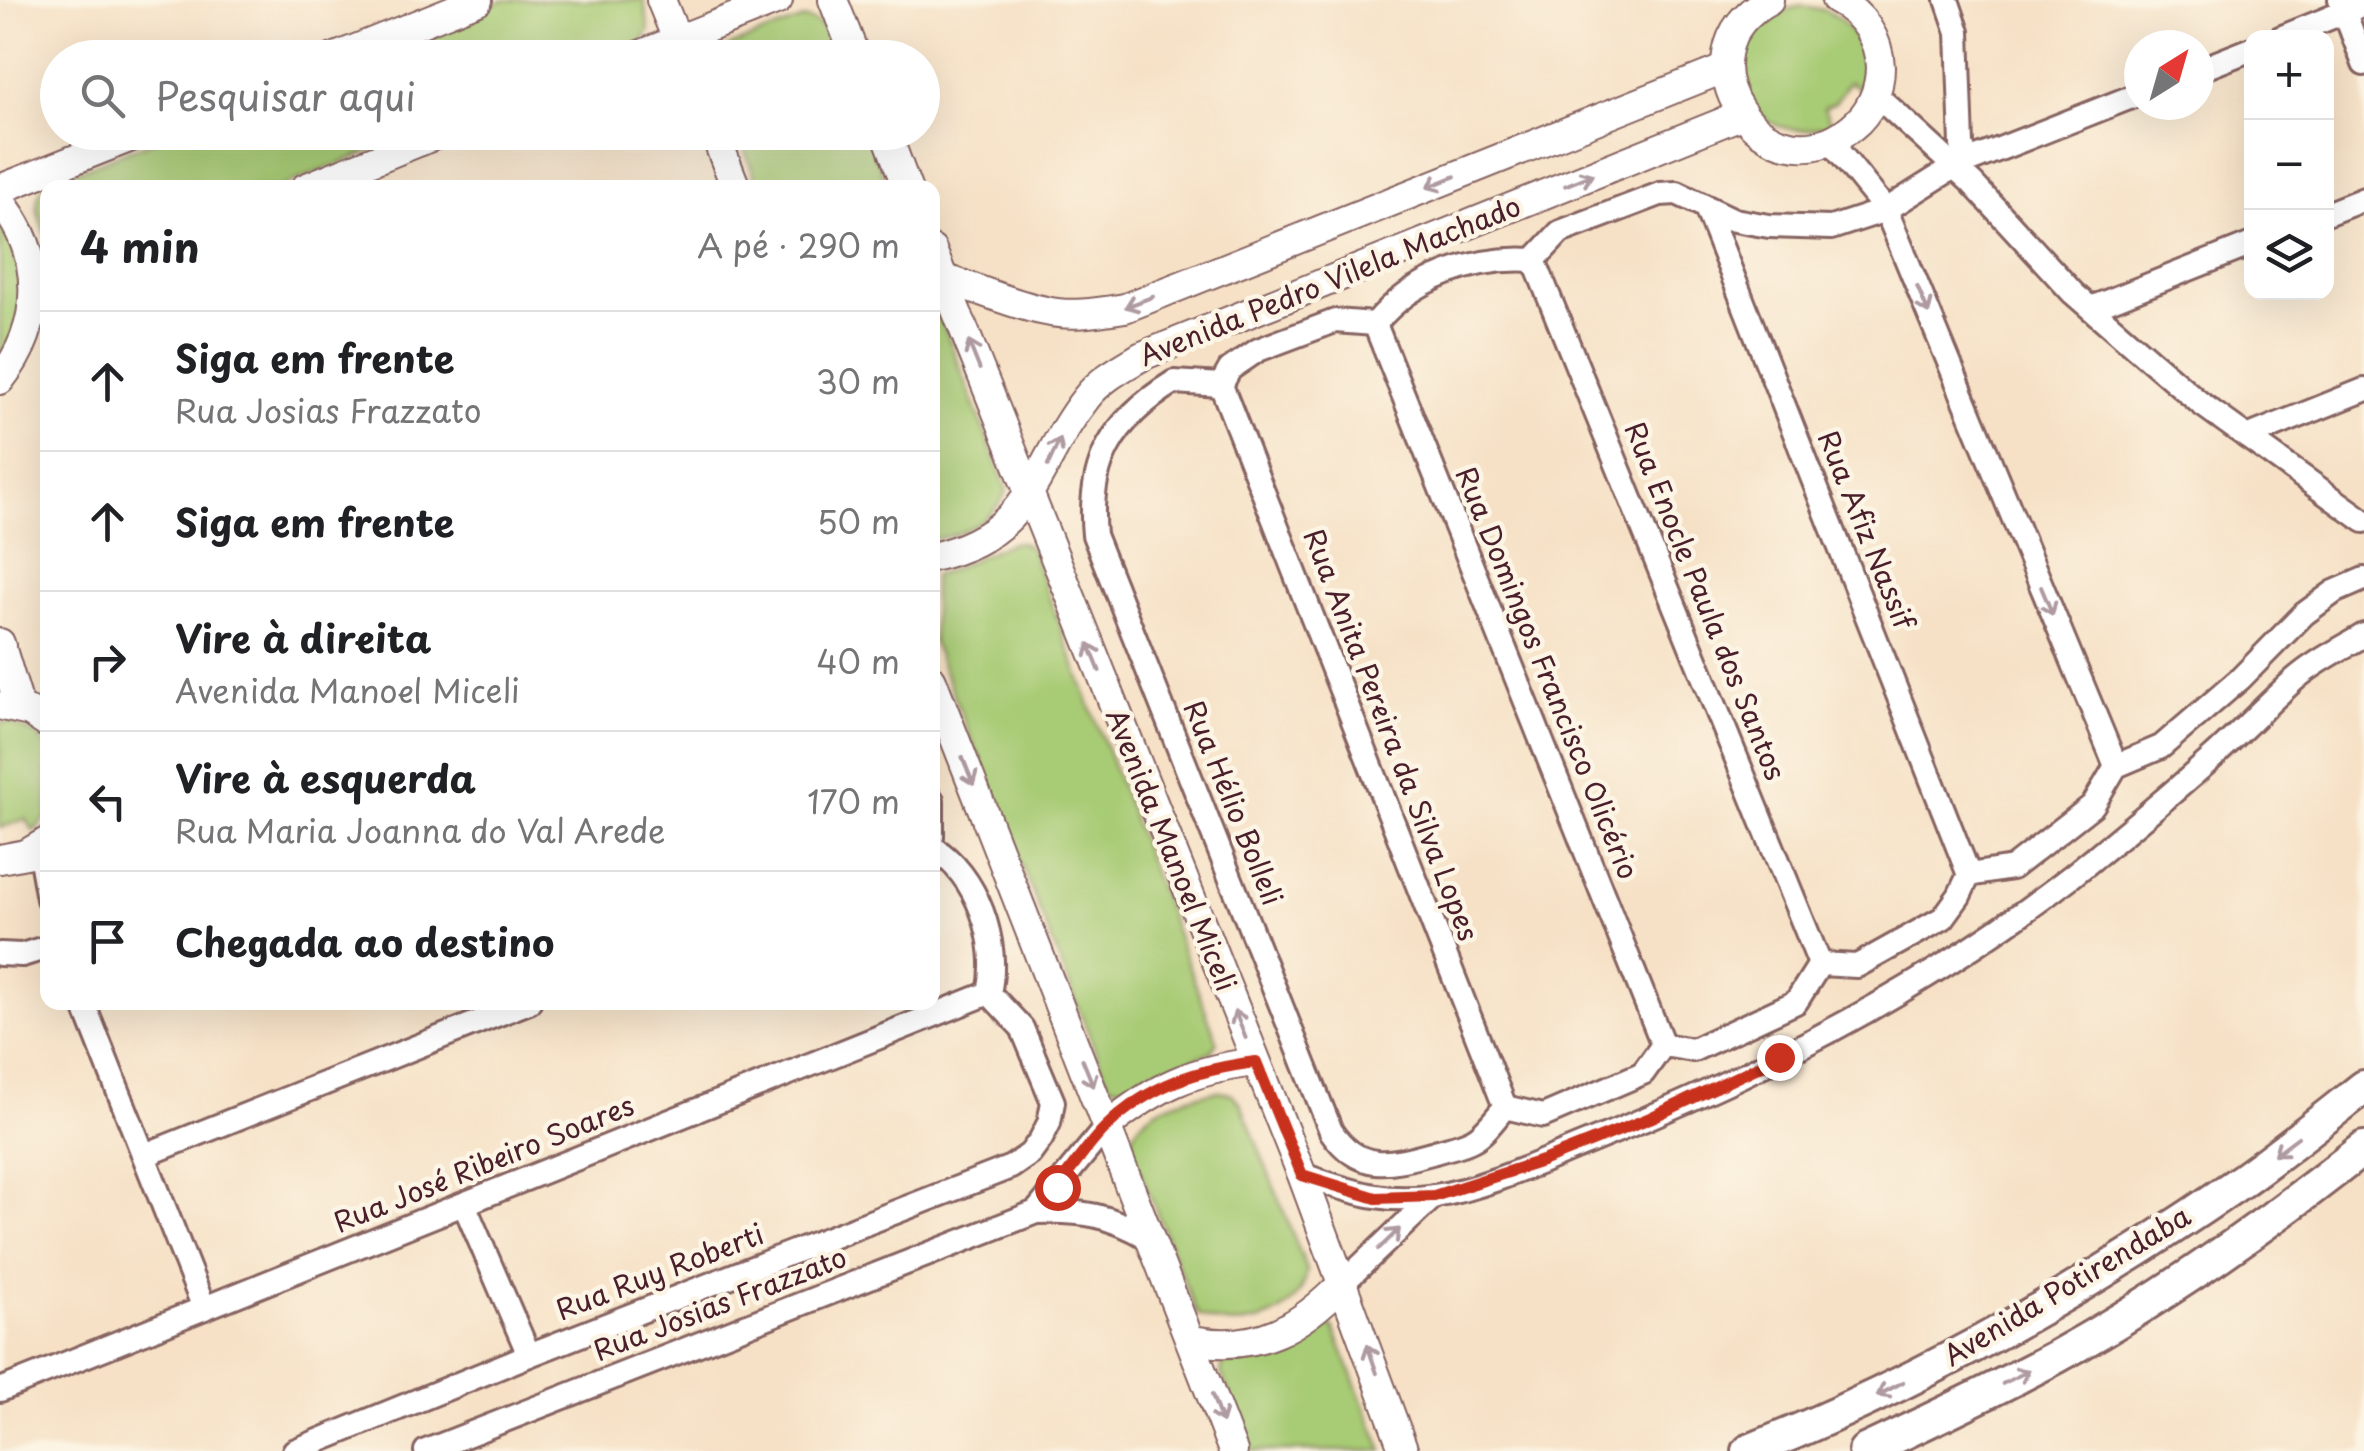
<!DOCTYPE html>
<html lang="pt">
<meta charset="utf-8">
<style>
:root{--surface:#fff;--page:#f6f6f6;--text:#202124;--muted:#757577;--line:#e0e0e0}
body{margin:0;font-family:"Playpen Sans",sans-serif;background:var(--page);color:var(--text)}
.controls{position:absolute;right:30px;top:30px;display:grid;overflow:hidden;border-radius:20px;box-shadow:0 10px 40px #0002}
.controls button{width:90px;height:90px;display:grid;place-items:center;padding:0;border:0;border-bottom:2px solid var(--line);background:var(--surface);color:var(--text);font:50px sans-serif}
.compass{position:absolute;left:2124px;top:30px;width:90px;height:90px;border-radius:50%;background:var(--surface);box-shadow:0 10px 40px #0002;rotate:37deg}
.stop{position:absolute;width:30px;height:30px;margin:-22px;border:8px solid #c8321e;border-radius:50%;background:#fff}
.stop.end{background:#c8321e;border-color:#fff;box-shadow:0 2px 10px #0008}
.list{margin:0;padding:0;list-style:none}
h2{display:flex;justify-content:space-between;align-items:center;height:130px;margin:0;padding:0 40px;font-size:42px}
h2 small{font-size:32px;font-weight:400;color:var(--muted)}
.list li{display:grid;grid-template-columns:65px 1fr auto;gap:30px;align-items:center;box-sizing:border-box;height:140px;padding:0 40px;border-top:2px solid var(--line)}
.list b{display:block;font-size:38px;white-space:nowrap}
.list p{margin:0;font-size:32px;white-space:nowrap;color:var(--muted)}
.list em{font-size:32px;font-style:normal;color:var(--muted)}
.icon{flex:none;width:55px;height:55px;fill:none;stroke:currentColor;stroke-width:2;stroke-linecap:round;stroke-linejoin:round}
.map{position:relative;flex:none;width:2364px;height:1451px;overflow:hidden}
.search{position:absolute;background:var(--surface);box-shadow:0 10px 40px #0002;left:40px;top:40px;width:900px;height:110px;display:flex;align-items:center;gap:25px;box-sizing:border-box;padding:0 35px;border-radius:55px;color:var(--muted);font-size:38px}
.panel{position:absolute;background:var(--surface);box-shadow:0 10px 40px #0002;left:40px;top:180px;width:900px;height:830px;border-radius:20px}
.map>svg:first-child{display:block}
.green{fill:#a8cb75;stroke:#797550;stroke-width:2.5}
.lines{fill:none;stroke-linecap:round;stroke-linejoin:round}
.minor-casing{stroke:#866361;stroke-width:28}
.tertiary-casing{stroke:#866361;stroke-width:32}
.secondary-casing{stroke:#866361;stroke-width:38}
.minor{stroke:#fff;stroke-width:22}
.tertiary{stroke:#fff;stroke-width:28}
.secondary{stroke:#fff;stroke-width:32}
.oneway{stroke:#ae9aa0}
.route{stroke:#c8321e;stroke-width:12}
.labels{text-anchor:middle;stroke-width:9;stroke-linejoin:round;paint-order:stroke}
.street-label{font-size:28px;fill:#4a1f2b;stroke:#fcf5e5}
</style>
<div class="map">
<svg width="2364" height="1451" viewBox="0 0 2364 1451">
<rect width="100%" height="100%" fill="#fcf5e5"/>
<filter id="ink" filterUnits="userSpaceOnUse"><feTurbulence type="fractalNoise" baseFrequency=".01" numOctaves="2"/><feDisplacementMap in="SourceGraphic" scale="20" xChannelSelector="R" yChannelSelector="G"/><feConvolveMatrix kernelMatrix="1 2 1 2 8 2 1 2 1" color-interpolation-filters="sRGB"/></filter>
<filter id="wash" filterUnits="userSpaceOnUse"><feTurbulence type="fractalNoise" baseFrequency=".0048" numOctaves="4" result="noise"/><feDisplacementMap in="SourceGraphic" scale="40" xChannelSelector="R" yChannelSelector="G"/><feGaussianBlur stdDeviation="2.25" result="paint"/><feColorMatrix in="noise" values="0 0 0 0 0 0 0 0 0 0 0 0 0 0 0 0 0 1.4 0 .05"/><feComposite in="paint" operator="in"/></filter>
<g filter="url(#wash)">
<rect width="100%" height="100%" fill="#f6e1c6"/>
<g class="green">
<polygon points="503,0 644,0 649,31 642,42 604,57 360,58"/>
<path d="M 1803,6 C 1811,8 1821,8 1828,12 C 1856,25 1869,61 1862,90 L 1849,82 L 1835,103 L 1824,108 L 1831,124 C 1734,159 1702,22 1803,6 Z"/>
<path d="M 803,19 C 827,21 829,37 837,57 L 717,57 L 732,45 Z"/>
<path d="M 173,133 L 417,133 L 280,187 L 48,188 L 47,239 C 40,218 30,203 45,184 Z"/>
<polygon points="738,133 867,133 888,187 759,187"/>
<path d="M 0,221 C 26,268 32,311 0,357 Z"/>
<path d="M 932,304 L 939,313 L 1007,490 C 995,518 962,537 933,539 Z"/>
<path d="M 1019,542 L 1030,547 L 1217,1041 L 1211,1052 L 1125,1086 L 1109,1085 L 933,643 L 933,576 C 961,569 995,545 1019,542 Z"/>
<polygon points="10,722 39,737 47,751 47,817 34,831 25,819 0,828 0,723"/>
<path d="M 1218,1091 L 1232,1094 L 1241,1104 L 1307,1270 C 1301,1320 1235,1336 1197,1314 L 1131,1148 C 1131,1109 1187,1096 1218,1091 Z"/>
<polygon points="1324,1325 1333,1327 1383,1451 1253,1451 1221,1373 1223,1365 1230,1358 1275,1349 1313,1327"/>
</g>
</g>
<g filter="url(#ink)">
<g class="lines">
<defs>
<g id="minor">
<polyline points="1947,0 1958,32 1962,145 1968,162"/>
<polyline points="2340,0 2364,64"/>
<polyline points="2280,38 2364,4"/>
<polyline points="2199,70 2252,49"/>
<path d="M 2139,94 L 1954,167 L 1886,210 L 1831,228 L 1769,226 L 1734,220 L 1677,193 L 1660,194 L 1560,232 L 1534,260 C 1476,256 1412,278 1375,324 L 1335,321 L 1258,350 L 1230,369 L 1221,385 L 1174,382 C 1113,420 1087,462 1094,535 L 1331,1131 C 1360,1174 1391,1164 1435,1152 C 1447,1148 1461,1146 1472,1140 C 1485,1134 1496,1117 1505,1107 L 1543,1116 L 1643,1073 L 1663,1045 L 1693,1050 L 1796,1002 L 1820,964 L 1857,966 L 1943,918 L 1959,896 L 1969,875 L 2012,868 L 2093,805 L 2116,766 L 2161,747 L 2240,679 L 2304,614 L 2334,592 L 2364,579"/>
<polyline points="1876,95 1972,183 2073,293 2150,360 2200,403 2364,521"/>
<polyline points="1830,141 1886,210 2116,766"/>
<polyline points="1706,208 1969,875"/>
<polyline points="2326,214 2364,199"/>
<polyline points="1534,260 1820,964"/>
<polyline points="2091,308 2252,244"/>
<polyline points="1375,324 1663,1045"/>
<polyline points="1221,385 1505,1107"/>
<polyline points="2247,437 2364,390"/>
<polyline points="932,800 932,836"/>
<polyline points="39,848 48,899"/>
<polyline points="0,954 22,955 48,947"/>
<polyline points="83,1002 204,1308"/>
<polyline points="145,1155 529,1002"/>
<path d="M 1302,1175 C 1351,1191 1382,1204 1435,1196 C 1486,1188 1544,1160 1592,1141 C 1762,1073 1928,988 2073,875 C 2120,837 2167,798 2212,758 C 2240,733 2266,705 2294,680 C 2314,662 2341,649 2364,635"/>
<polyline points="464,1204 529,1355"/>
<polyline points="1036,1212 1107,1126"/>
<polyline points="1344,1282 1434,1196"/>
<polyline points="0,1390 989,993"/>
<path d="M 294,1451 L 529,1355 L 1011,1167 L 1030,1154 L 1041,1139 L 1049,1123 L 1053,1102 L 1022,1028 L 989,993 C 1001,943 977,874 932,847"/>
<path d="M 426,1451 L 1036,1212 C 1083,1210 1109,1215 1149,1238"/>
</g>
<g id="tertiary">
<polyline points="661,0 683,54"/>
<polyline points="833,0 856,58"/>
<path d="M 1769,0 C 1668,54 1766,198 1852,127 C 1870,113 1880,90 1880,67 C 1879,38 1862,13 1836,0"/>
<polyline points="333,58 478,0"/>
<polyline points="632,58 778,0"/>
<polyline points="714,132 736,188"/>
<polyline points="886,132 907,188"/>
<polyline points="305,188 443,132"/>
<polyline points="0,189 144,132"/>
<path d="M 0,201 C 45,256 44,325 0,380"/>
<polyline points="932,250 1302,1175 1404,1451"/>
<path d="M 932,276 C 971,284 1007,304 1046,311 C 1071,317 1099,312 1125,308 L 1726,68"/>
<path d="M 932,557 C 1036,534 1032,466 1087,397 C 1101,379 1122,368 1142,356 L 1741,115"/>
<polyline points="0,643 20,708"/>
<polyline points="932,680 1233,1451"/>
<polyline points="3,706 30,712 48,724"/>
<polyline points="0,859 26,854 48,841"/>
<path d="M 1107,1126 C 1157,1086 1192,1070 1255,1062"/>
<path d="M 1192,1340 C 1257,1353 1301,1327 1344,1282"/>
</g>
<g id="secondary">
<path d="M 1749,1451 C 1920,1383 2085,1289 2237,1184 C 2280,1154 2322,1120 2364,1087"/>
<path d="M 1865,1451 C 1929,1421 1994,1390 2056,1357 C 2165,1297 2267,1225 2364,1148"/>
</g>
</defs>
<use href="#minor" class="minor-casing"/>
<use href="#tertiary" class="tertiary-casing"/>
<use href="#secondary" class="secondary-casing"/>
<use href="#minor" class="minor"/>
<use href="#tertiary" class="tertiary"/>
<use href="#secondary" class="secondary"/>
</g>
<defs><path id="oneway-shaft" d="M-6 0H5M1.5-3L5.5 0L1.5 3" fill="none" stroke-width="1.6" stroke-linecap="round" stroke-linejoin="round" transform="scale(2.5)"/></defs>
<g class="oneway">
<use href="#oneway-shaft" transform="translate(1579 180) rotate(-22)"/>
<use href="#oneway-shaft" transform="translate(1441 182) rotate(158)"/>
<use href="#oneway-shaft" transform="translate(1923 300) rotate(67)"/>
<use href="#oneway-shaft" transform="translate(1139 302) rotate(159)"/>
<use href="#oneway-shaft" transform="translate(974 355) rotate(-112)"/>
<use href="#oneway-shaft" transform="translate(1054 452) rotate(-65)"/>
<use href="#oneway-shaft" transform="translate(2047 601) rotate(67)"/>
<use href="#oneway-shaft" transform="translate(1094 657) rotate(-112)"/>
<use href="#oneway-shaft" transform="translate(968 771) rotate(68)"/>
<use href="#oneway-shaft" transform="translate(1240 1024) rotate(-112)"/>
<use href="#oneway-shaft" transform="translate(1088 1073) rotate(68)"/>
<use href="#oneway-shaft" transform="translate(2286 1146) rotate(143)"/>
<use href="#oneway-shaft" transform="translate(1389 1239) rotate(-44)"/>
<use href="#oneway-shaft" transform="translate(1372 1359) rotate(-109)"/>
<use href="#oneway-shaft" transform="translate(2016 1377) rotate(-27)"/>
<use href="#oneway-shaft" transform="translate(1890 1389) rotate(152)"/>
<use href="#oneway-shaft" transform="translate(1217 1409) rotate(70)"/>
</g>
</g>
<g class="lines" filter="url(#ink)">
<path class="route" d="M 1057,1187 C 1074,1167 1088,1144 1107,1126 C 1149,1085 1199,1069 1256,1062 L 1302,1175 L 1376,1198 L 1434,1196 L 1542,1161 L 1650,1118 L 1779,1057"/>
</g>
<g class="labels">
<g class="street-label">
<text transform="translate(1330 281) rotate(-22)" y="10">Avenida Pedro Vilela Machado</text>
<text transform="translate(1866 530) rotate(68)" y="10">Rua Afiz Nassif</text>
<text transform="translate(1705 601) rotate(68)" y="10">Rua Enocle Paula dos Santos</text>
<text transform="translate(1547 673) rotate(68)" y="10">Rua Domingos Francisco Olicério</text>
<text transform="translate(1391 735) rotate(69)" y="10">Rua Anita Pereira da Silva Lopes</text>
<text transform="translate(1233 803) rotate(68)" y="10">Rua Hélio Bolleli</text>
<text transform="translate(1171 850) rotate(68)" y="10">Avenida Manoel Miceli</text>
<text transform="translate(484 1164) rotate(-22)" y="10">Rua José Ribeiro Soares</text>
<text transform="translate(660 1272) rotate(-21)" y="10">Rua Ruy Roberti</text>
<text transform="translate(2067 1286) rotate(-31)" y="10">Avenida Potirendaba</text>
<text transform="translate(720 1304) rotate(-21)" y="10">Rua Josias Frazzato</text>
</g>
</g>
</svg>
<div class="controls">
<button>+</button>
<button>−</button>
<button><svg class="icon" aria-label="layers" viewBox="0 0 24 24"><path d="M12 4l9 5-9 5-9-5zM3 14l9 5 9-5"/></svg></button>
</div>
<svg class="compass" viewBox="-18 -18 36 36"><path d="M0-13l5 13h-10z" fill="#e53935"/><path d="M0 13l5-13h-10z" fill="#757577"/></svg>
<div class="stop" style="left:1057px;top:1187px"></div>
<div class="stop end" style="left:1779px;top:1057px"></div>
<div class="search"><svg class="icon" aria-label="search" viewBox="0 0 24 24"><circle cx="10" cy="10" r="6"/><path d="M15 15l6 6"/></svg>Pesquisar aqui</div>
<section class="panel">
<h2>4 min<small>A pé · 290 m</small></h2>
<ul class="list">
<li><svg class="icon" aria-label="ahead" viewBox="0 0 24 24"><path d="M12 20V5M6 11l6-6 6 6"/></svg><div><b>Siga em frente</b><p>Rua Josias Frazzato</p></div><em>30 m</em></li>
<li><svg class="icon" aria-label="ahead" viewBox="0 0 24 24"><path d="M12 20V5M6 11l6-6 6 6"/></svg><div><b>Siga em frente</b></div><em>50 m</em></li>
<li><svg class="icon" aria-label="right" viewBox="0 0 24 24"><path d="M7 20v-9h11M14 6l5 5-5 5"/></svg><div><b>Vire à direita</b><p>Avenida Manoel Miceli</p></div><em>40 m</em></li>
<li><svg class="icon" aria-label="left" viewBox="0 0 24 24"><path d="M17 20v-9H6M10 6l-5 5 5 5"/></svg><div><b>Vire à esquerda</b><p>Rua Maria Joanna do Val Arede</p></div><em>170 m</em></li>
<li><svg class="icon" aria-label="arrive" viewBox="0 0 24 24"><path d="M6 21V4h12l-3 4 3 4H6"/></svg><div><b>Chegada ao destino</b></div></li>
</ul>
</section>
</div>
